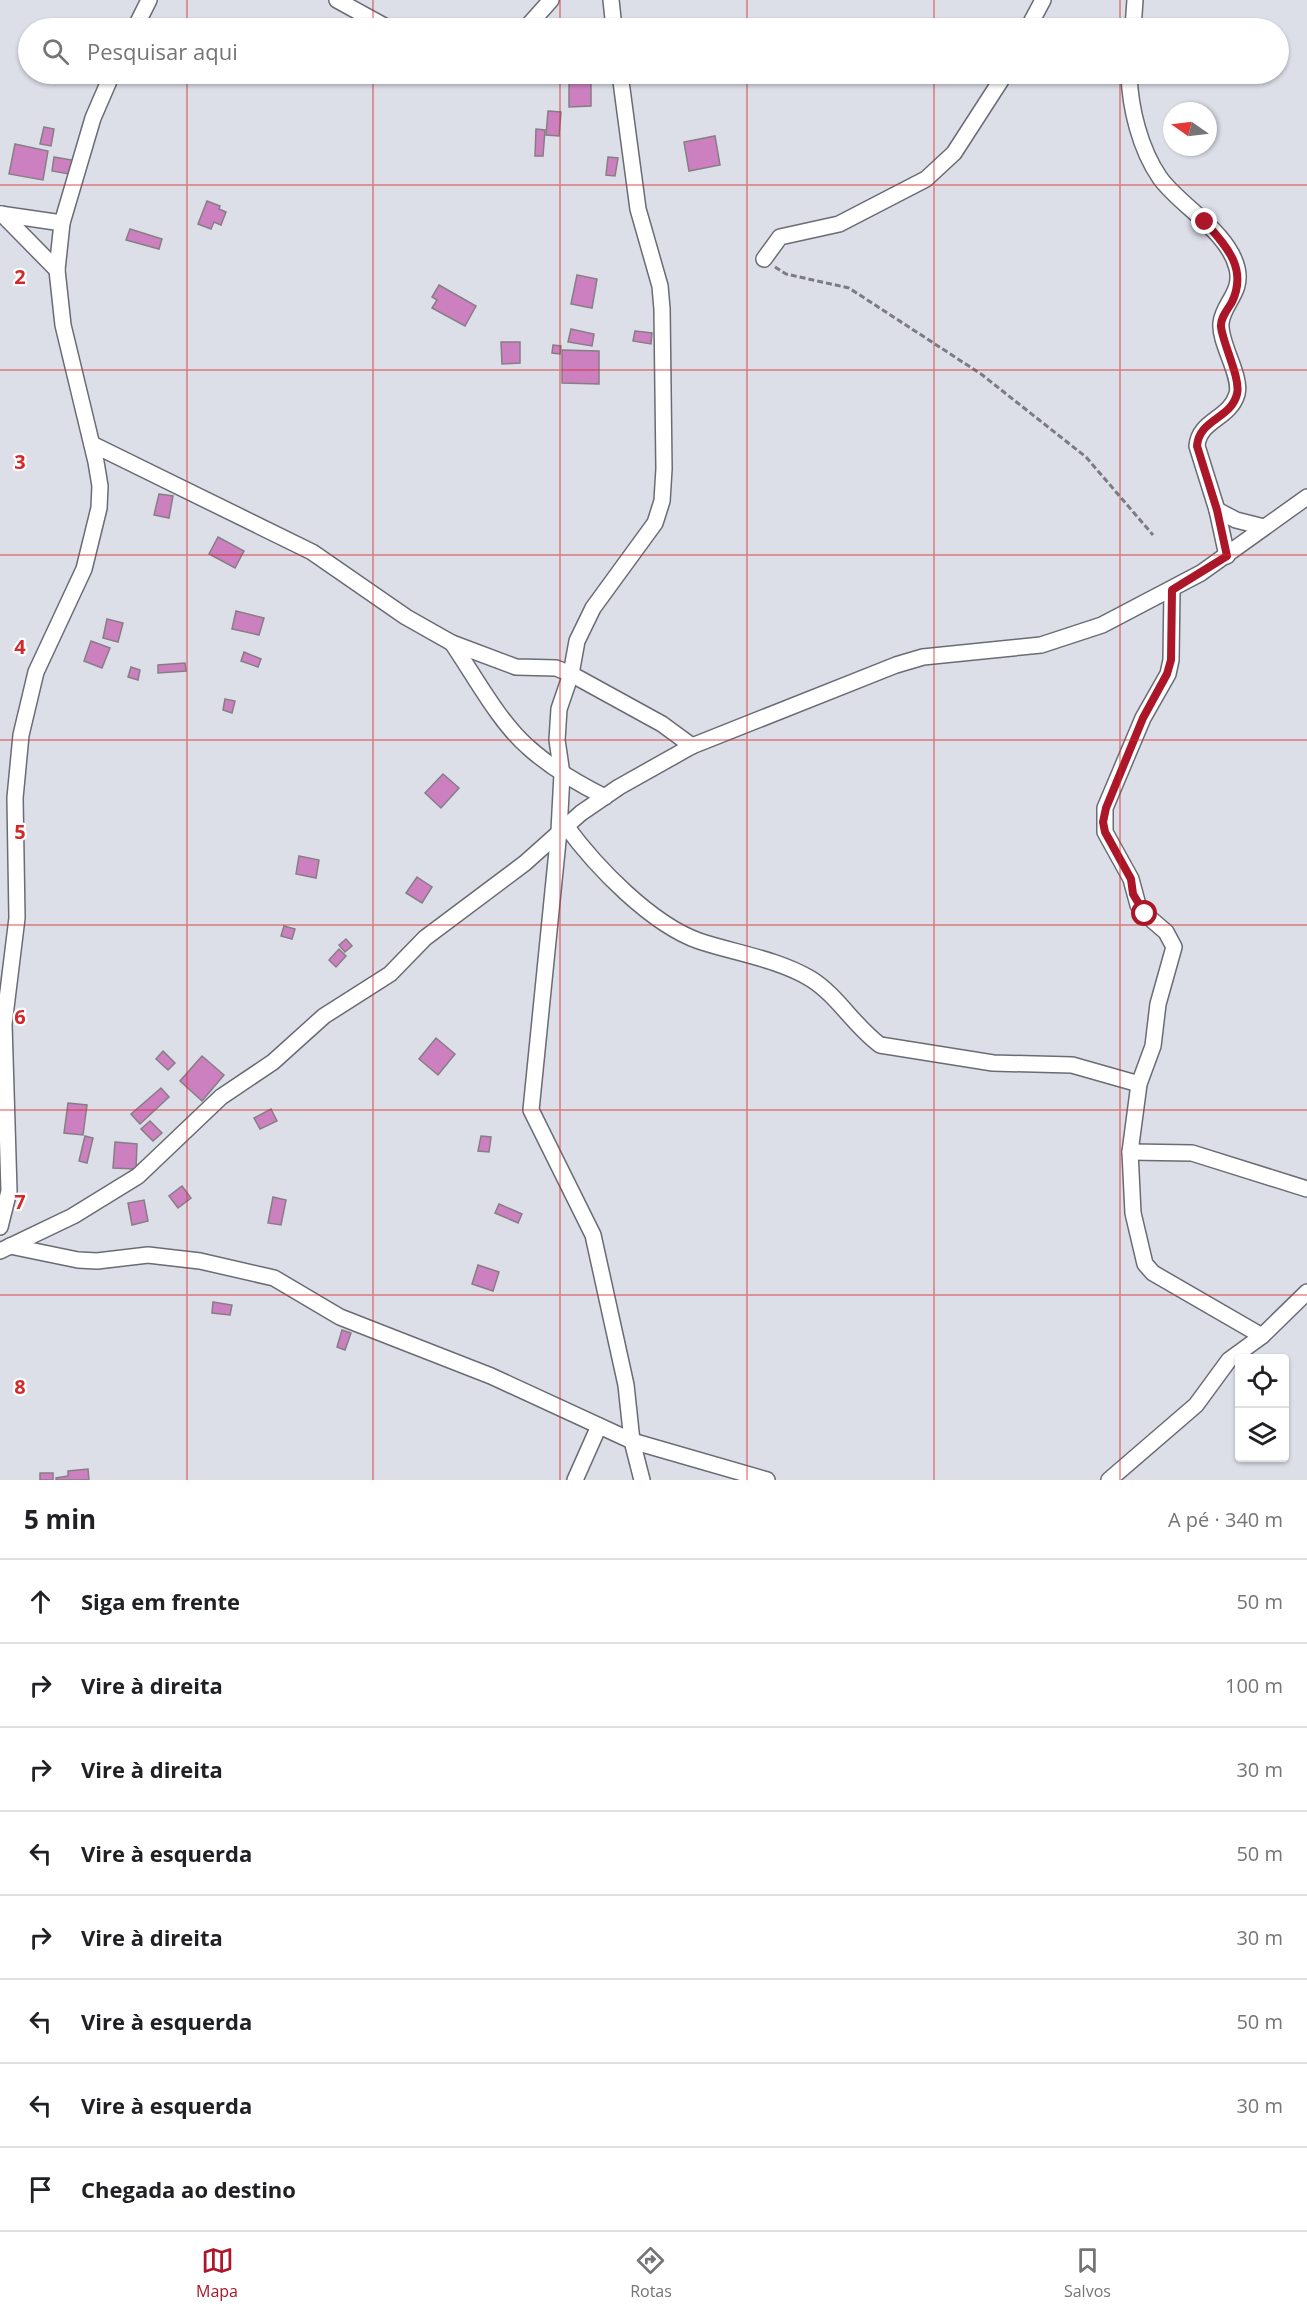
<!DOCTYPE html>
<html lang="pt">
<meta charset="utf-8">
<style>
:root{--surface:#fff;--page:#f6f6f6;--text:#202124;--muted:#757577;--line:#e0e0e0;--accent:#ab1628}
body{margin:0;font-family:"Open Sans",sans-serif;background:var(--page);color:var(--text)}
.controls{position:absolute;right:18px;bottom:18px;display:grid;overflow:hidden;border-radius:6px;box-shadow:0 2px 4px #0004}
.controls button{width:54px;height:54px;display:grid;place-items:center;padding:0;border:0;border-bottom:2px solid var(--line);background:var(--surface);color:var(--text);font:30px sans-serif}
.compass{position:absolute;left:1163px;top:102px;width:54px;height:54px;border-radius:50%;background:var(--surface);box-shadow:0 2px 4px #0004;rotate:284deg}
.stop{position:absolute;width:18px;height:18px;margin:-14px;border:4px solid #ab1628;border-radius:50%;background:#fff}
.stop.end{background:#ab1628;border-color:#fff;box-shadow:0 2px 6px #0008}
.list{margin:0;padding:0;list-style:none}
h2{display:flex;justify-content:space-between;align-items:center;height:78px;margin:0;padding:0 24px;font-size:26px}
h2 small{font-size:20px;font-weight:400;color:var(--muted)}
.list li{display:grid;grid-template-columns:39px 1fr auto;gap:18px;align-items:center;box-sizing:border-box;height:84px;padding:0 24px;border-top:2px solid var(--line)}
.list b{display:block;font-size:22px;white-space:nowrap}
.list em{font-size:20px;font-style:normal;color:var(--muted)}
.icon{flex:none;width:33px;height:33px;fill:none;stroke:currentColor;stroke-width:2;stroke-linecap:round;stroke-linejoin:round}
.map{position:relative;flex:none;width:1307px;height:1480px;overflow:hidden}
.search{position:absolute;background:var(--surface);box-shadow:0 2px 4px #0004;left:18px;right:18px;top:18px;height:66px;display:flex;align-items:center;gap:15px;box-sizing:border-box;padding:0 21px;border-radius:33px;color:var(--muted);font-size:22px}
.sheet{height:750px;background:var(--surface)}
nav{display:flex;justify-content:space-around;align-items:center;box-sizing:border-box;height:84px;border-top:2px solid var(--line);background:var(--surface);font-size:16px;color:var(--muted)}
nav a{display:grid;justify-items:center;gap:3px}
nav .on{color:var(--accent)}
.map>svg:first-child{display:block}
.building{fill:#cd80c0;stroke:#867e84;stroke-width:1.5}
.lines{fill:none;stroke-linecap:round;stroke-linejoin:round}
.minor-casing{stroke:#6a6c74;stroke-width:18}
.path{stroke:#7b7c83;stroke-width:3;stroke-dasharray:6 3;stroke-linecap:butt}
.minor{stroke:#fff;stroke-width:15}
.route{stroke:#ab1628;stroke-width:8}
.grid{fill:none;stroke:#d62828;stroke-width:1.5;stroke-opacity:0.55}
.grid-label{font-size:20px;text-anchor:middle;font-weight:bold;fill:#d62828;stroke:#fff;stroke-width:4.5;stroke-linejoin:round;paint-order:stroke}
</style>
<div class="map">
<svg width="1307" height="1480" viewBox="0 0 1307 1480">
<rect width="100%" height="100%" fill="#dcdee8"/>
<g class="building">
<polygon points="569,74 591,74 591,106 569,107"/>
<polygon points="548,111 561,112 559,136 546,135"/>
<polygon points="44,127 54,129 51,146 40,144"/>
<polygon points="536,129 545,130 543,156 535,156"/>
<polygon points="715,136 720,165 689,171 684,142"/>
<polygon points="15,144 48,151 43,180 9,174"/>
<polygon points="54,157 72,160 69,174 52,171"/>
<polygon points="608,157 618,158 615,176 606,175"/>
<polygon points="207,201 220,206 219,209 226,212 221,225 214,222 211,229 198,224"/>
<polygon points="130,229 162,239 159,249 126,240"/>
<polygon points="577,275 597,279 592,308 571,304"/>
<polygon points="439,285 476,306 465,326 432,308 437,300 432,297"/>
<polygon points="571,329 594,334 592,346 568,342"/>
<polygon points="635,331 652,333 651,344 633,341"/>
<polygon points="501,342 520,342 520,363 502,364"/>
<polygon points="553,345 561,346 560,354 552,353"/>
<polygon points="562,350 599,351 599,384 562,383"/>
<polygon points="159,494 173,496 169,518 154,515"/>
<polygon points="218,537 244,551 235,568 209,554"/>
<polygon points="236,611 264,618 259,635 232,629"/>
<polygon points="107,619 123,623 118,642 103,638"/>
<polygon points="91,641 110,648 102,668 84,661"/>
<polygon points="244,652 261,659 258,667 241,661"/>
<polygon points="185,663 186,671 158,673 158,665"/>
<polygon points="131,667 140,670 138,680 128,677"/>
<polygon points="225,699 235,701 232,713 223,710"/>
<polygon points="443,774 459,788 441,808 425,793"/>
<polygon points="299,856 319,860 316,878 296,874"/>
<polygon points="417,877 432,887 422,903 406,893"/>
<polygon points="284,926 295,929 292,939 281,936"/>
<polygon points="346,939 352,946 345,952 339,945"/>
<polygon points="339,949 346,956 336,967 329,960"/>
<polygon points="436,1038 455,1054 438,1075 419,1059"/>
<polygon points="163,1051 175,1063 168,1070 156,1059"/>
<polygon points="202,1056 224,1075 202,1101 180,1081"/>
<polygon points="161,1088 169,1097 140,1124 131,1114"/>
<polygon points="68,1103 87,1105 83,1135 64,1133"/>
<polygon points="271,1109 277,1121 260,1129 254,1118"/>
<polygon points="150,1121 162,1133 153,1141 141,1129"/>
<polygon points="85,1136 93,1138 87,1163 79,1161"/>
<polygon points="481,1136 491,1137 489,1152 478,1151"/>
<polygon points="115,1142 137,1144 136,1169 113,1168"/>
<polygon points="182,1186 191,1198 178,1208 169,1196"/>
<polygon points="273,1197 286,1200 281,1225 268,1223"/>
<polygon points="144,1200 148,1221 132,1225 128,1203"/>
<polygon points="499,1204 522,1214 518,1223 495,1213"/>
<polygon points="478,1265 499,1272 493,1291 472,1284"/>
<polygon points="213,1302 232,1305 230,1315 212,1313"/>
<polygon points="342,1330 351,1333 345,1350 337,1347"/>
<polygon points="88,1469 89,1480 56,1480 56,1478 68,1476 68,1471"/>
<rect x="40" y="1473" width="13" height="7"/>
</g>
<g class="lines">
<defs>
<g id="minor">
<polyline points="337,0 388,28"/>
<polyline points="611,0 614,28"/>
<polyline points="135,28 149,0"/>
<polyline points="526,28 551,0"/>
<polyline points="1028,28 1043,0"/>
<polyline points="1133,28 1135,0"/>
<polyline points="475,74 482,74"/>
<polyline points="620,74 638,209 660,286 662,309 664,469 662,501 655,523 593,608 577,641 571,674 559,709 557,740 562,774 559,831 531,1110 593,1235 626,1385 632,1441 642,1480"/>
<path d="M 1129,74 C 1130,108 1140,149 1160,178 C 1181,207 1228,231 1237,268 C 1243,293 1223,303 1221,323 C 1219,343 1242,376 1237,394 C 1230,419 1199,420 1197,446 L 1217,510 L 1227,556"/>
<polyline points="0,214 62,223"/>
<polyline points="2,214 57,270"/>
<polyline points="764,259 780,237 839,224 926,179 954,153 1005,74"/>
<polyline points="92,444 312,552 406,617 452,643 516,667 556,668 571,674 662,724 692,746"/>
<polyline points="1217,510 1236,520 1264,527"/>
<polyline points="1172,589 1171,660 1168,674 1143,718 1105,808 1105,832 1131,879 1138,905 1145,914 1166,932 1174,947 1158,1004 1153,1046 1139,1084 1130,1152 1133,1213 1145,1264 1153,1273 1262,1336"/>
<path d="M 452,643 C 474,675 499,722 528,747 C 551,768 577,783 605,797"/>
<path d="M 566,826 C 596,867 651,924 699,941 C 735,953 778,959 811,979 C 838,996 854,1026 880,1045 L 993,1063 L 1072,1065 L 1139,1084"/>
<polyline points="1130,1152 1192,1153 1307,1189"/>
<polyline points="0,1227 9,1191 4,1024 17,918 15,798 21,735 36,672 84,569 99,508 100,486 96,462 63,325 57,270 62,223 93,118 112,74"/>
<polyline points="10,1246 78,1260 97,1261 148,1255 200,1261 274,1278 340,1317 491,1376 632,1441 767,1480"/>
<polyline points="0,1251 73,1216 138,1176 221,1097 273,1062 324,1016 390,974 425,938 525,863 581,813 619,787 692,746 896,665 923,657 1041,645 1102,625 1201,573 1307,497"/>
<polyline points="575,1480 599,1426"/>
<polyline points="1109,1480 1196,1405 1229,1360 1262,1336 1307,1292"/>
</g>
</defs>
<use href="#minor" class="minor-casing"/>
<polyline class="path" points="775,267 786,274 849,288 981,374 1086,457 1153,535"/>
<use href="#minor" class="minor"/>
</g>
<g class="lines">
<path class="route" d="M 1145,914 L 1133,894 L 1131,879 L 1105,832 L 1103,822 L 1106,808 L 1143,718 L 1167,674 L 1171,660 L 1172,590 L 1227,556 L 1217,510 L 1197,446 C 1199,419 1231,419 1237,394 C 1241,379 1223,344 1221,327 C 1220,318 1228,309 1232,302 C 1248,268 1226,246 1205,222"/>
</g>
<path class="grid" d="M 187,0 L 187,28M 373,0 L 373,28M 560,0 L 560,28M 747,0 L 747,28M 934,0 L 934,28M 1120,0 L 1120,28M 187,74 L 187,1480M 373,74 L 373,1480M 560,74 L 560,1480M 747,74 L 747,1480M 934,74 L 934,1480M 1120,74 L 1120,1480M 0,185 L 1307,185M 0,370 L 1307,370M 0,555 L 1307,555M 0,740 L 1307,740M 0,925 L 1307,925M 0,1110 L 1307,1110M 0,1295 L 1307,1295"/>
<g class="grid-label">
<text x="20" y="284">2</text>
<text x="20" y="469">3</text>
<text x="20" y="654">4</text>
<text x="20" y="839">5</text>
<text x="20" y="1024">6</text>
<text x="20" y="1209">7</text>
<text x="20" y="1394">8</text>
</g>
</svg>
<div class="controls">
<button><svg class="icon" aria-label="locate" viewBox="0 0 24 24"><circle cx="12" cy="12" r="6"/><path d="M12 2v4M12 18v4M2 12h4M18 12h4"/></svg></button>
<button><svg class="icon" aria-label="layers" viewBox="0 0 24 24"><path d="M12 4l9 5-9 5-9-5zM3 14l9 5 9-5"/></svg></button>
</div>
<svg class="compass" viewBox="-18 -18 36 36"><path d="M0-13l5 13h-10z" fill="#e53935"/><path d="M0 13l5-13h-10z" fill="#757577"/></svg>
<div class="stop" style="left:1145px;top:914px"></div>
<div class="stop end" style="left:1205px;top:222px"></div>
<div class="search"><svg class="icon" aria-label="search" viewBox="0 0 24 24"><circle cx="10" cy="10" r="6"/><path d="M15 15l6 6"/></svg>Pesquisar aqui</div>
</div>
<section class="sheet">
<h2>5 min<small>A pé · 340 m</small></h2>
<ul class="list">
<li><svg class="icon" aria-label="ahead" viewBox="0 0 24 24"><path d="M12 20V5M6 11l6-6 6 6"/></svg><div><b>Siga em frente</b></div><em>50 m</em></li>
<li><svg class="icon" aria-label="right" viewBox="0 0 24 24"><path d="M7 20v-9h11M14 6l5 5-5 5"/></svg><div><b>Vire à direita</b></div><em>100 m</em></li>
<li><svg class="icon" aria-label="right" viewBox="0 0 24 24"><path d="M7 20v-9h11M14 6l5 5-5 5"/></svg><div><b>Vire à direita</b></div><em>30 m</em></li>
<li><svg class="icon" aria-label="left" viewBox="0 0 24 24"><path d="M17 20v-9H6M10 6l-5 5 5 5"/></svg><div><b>Vire à esquerda</b></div><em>50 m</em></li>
<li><svg class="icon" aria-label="right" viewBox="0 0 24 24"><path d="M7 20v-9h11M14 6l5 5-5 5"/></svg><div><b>Vire à direita</b></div><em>30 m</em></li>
<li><svg class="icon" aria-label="left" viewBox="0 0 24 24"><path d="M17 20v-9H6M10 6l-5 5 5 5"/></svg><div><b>Vire à esquerda</b></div><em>50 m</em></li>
<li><svg class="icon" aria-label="left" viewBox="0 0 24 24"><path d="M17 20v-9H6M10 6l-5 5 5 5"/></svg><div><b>Vire à esquerda</b></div><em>30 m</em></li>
<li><svg class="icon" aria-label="arrive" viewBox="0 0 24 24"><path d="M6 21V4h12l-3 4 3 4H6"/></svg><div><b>Chegada ao destino</b></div></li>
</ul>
</section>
<nav>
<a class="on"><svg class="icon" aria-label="map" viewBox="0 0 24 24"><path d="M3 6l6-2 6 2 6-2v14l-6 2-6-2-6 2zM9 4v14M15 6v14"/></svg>Mapa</a>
<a><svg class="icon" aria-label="directions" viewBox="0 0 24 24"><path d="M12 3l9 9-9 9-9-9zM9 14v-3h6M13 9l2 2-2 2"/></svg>Rotas</a>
<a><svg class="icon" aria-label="saved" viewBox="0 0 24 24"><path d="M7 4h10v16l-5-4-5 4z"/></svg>Salvos</a>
</nav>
